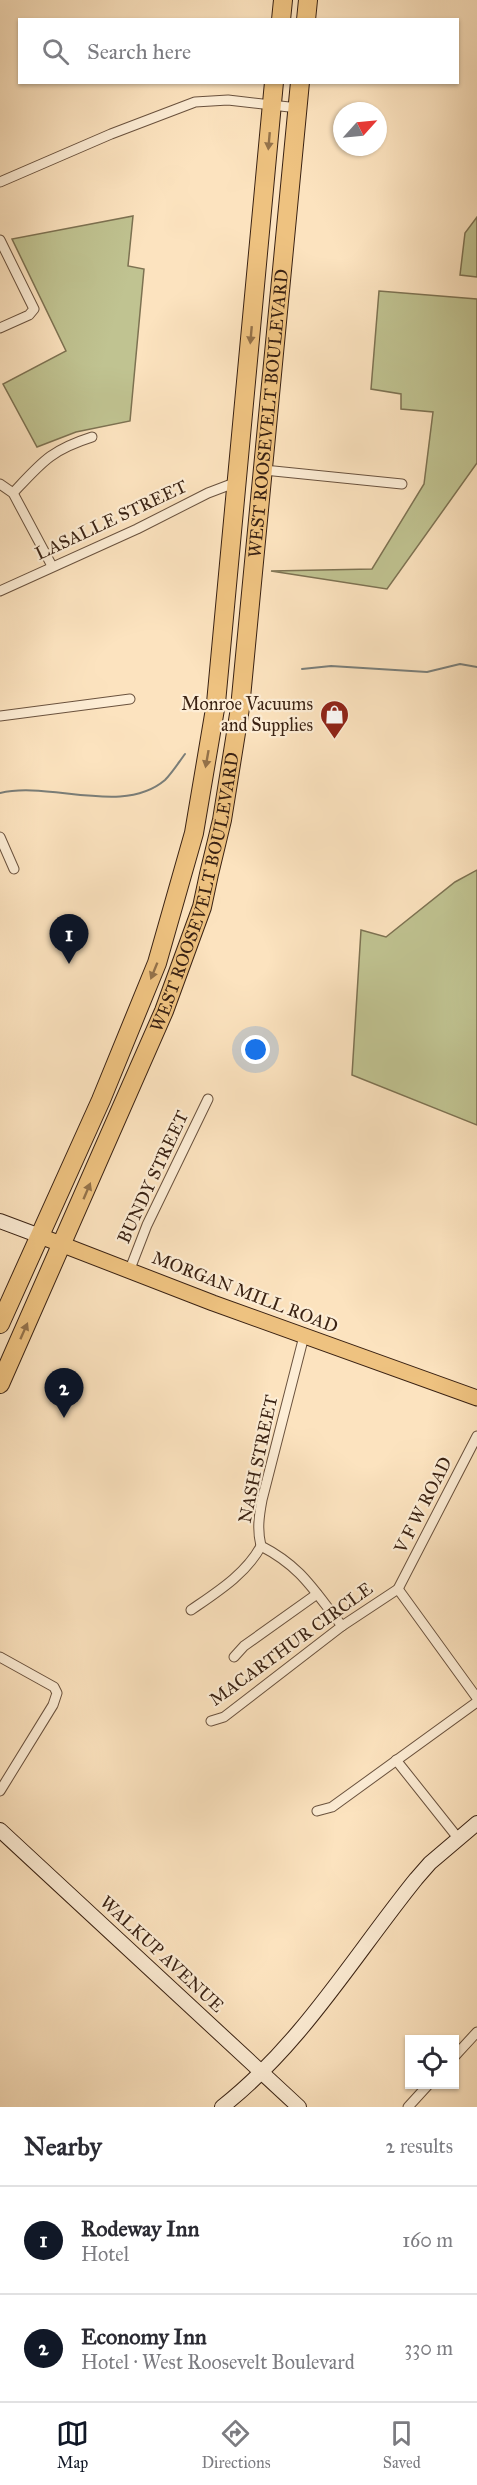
<!DOCTYPE html>
<meta charset="utf-8">
<style>
:root{--surface:#fff;--page:#f7f7f7;--text:#2b2b33;--muted:#7c7c81;--line:#e1e1e2;--accent:#111827}
body{margin:0;font-family:"IM FELL Great Primer",serif;background:var(--page);color:var(--text)}
.controls{position:absolute;right:18px;bottom:18px;display:grid;overflow:hidden;border-radius:0px;box-shadow:0 2px 4px #0004}
.controls button{width:54px;height:54px;display:grid;place-items:center;padding:0;border:0;border-bottom:2px solid var(--line);background:var(--surface);color:var(--text);font:30px sans-serif}
.compass{position:absolute;left:333px;top:102px;width:54px;height:54px;border-radius:50%;background:var(--surface);box-shadow:0 2px 4px #0004;rotate:63deg}
.you{position:absolute;left:256px;top:1050px;width:21px;height:21px;margin:-15px;border:4px solid #fff;border-radius:50%;background:#1a73e8;box-shadow:0 0 0 9px #1a73e833}
.badge{display:grid;place-items:center;width:39px;height:39px;border-radius:50%;background:var(--accent);color:#fff;font-size:20px;font-weight:700}
.pin{position:absolute;translate:-50% -50px;filter:drop-shadow(0 2px 3px #0008)}
.pin::after{content:'';position:absolute;top:32px;width:21px;height:18px;background:inherit;clip-path:polygon(0 0,100% 0,50% 100%)}
.list{margin:0;padding:0;list-style:none}
h2{display:flex;justify-content:space-between;align-items:center;height:78px;margin:0;padding:0 24px;font-size:26px}
h2 small{font-size:20px;font-weight:400;color:var(--muted)}
.list li{display:grid;grid-template-columns:39px 1fr auto;gap:18px;align-items:center;box-sizing:border-box;height:108px;padding:0 24px;border-top:2px solid var(--line)}
.list b{display:block;font-size:22px;white-space:nowrap}
.list p{margin:0;font-size:20px;white-space:nowrap;color:var(--muted)}
.list em{font-size:20px;font-style:normal;color:var(--muted)}
.icon{flex:none;width:33px;height:33px;fill:none;stroke:currentColor;stroke-width:2;stroke-linecap:round;stroke-linejoin:round}
.map{position:relative;flex:none;width:477px;height:2107px;overflow:hidden}
.search{position:absolute;background:var(--surface);box-shadow:0 2px 4px #0004;left:18px;right:18px;top:18px;height:66px;display:flex;align-items:center;gap:15px;box-sizing:border-box;padding:0 21px;border-radius:0px;color:var(--muted);font-size:22px}
.sheet{height:294px;background:var(--surface)}
nav{display:flex;justify-content:space-around;align-items:center;box-sizing:border-box;height:84px;border-top:2px solid var(--line);background:var(--surface);font-size:16px;color:var(--muted)}
nav a{display:grid;justify-items:center;gap:3px}
nav .on{color:var(--accent)}
.map>svg:first-child{display:block}
.green{fill:#c0c391;stroke:#7d7252;stroke-width:1.5}
.lines{fill:none;stroke-linecap:round;stroke-linejoin:round}
.stream{stroke:#7a7e79;stroke-width:2}
.street-casing{stroke:#6a523e;stroke-width:11}
.secondary-casing{stroke:#3a2213;stroke-width:16}
.primary-casing{stroke:#3a2213;stroke-width:17}
.highway-casing{stroke:#3a2213;stroke-width:20}
.street{stroke:#fdedd5;stroke-width:9}
.secondary{stroke:#fdedd5;stroke-width:14}
.primary{stroke:#eec280;stroke-width:15}
.highway{stroke:#eec280;stroke-width:18}
.oneway{fill:#94724a}
.labels{text-anchor:middle;stroke-width:4.5;stroke-linejoin:round;paint-order:stroke}
.street-label{font-size:18px;fill:#3a2213;stroke:#fdedd5}
.poi-label{font-size:18px;fill:#3a2213;stroke:#fdedd5;text-anchor:end}
</style>
<div class="map">
<svg width="477" height="2107" viewBox="0 0 477 2107">
<rect width="100%" height="100%" fill="#fce3bf"/>
<filter id="stains"><feTurbulence type="fractalNoise" baseFrequency=".00333" numOctaves="4"/><feColorMatrix values="0 0 0 0 .2 0 0 0 0 .09 0 0 0 0 .02 0 0 0 .5 -.17"/></filter>
<radialGradient id="worn" r=".72"><stop offset=".6" stop-color="#630" stop-opacity="0"/><stop offset="1" stop-color="#630" stop-opacity=".3"/></radialGradient>
<g class="green">
<polygon points="133,216 128,266 144,269 130,421 76,432 37,447 3,384 66,351 12,239"/>
<polygon points="477,217 477,277 460,275 465,233"/>
<polygon points="379,291 477,299 477,463 387,589 271,571 372,569 424,484 433,412 401,409 401,394 371,389"/>
<polygon points="477,870 477,1125 352,1075 361,930 386,937 455,882"/>
</g>
<g class="lines">
<g class="stream">
<polyline points="302,669 331,666 427,672 460,664 477,667"/>
<path d="M 0,793 C 50,781 123,816 165,780 C 172,773 179,762 185,754"/>
</g>
<defs>
<g id="street">
<polyline points="0,182 111,134 195,102 228,100 298,108"/>
<polyline points="0,240 34,309 29,315 0,328"/>
<polyline points="264,470 402,484"/>
<polyline points="0,484 13,493 52,566"/>
<path d="M 13,493 C 42,462 51,450 92,437"/>
<polyline points="0,591 137,529 208,493 237,482"/>
<polyline points="0,716 130,699"/>
<polyline points="0,837 14,869"/>
<polyline points="130,1269 147,1225 208,1099"/>
<path d="M 304,1336 L 262,1500 C 259,1516 257,1530 261,1546 C 302,1567 314,1591 342,1626"/>
<polyline points="398,1589 477,1698"/>
<path d="M 191,1610 C 217,1592 246,1574 261,1546"/>
<polyline points="0,1657 54,1687 57,1693 53,1705 0,1791"/>
<polyline points="234,1657 244,1646 317,1594"/>
<polyline points="211,1721 224,1717 342,1626 398,1589 477,1436"/>
<polyline points="396,1760 458,1838"/>
<polyline points="317,1811 332,1807 477,1702"/>
<polyline points="454,2057 477,2032"/>
<polyline points="408,2107 429,2084"/>
</g>
<g id="secondary">
<polyline points="0,1221 40,1236"/>
<polyline points="0,1830 299,2107"/>
<path d="M 222,2107 C 302,2044 353,1957 416,1879 L 430,1863 L 477,1823"/>
</g>
<polyline id="primary" points="40,1236 213,1303 477,1398"/>
<g id="highway">
<polyline points="281,20 283,0"/>
<polyline points="306,20 308,0"/>
<polyline points="0,1324 101,1100 157,963 194,833 216,703 274,82"/>
<path id="s1" d="M 0,1384 L 164,1011 L 202,907 L 209,874 L 222,820 L 240,708 L 300,82"/>
</g>
</defs>
<use href="#street" class="street-casing"/>
<use href="#secondary" class="secondary-casing"/>
<use href="#primary" class="primary-casing"/>
<use href="#highway" class="highway-casing"/>
<use href="#street" class="street"/>
<use href="#secondary" class="secondary"/>
<use href="#primary" class="primary"/>
<use href="#highway" class="highway"/>
</g>
<defs><path id="oneway-solid" d="M-6-.8H1V-3.2L6.5 0L1 3.2V.8H-6Z" transform="scale(1.5)"/></defs>
<g class="oneway">
<use href="#oneway-solid" transform="translate(269 141) rotate(95)"/>
<use href="#oneway-solid" transform="translate(251 335) rotate(95)"/>
<use href="#oneway-solid" transform="translate(207 759) rotate(100)"/>
<use href="#oneway-solid" transform="translate(154 971) rotate(112)"/>
<use href="#oneway-solid" transform="translate(87 1191) rotate(-67)"/>
<use href="#oneway-solid" transform="translate(24 1331) rotate(-66)"/>
</g>
<defs>
<symbol id="shop-pin" viewBox="-11 -11 22 30"><path d="M0 17L-7.5 6A9.5 9.5 0 1 1 7.5 6Z" fill="#8f2418" stroke="#fdedd5"/><path d="M-5-2.5h2.3a2.7 3.5 0 0 1 5.4 0H5L5.5 6h-11ZM-1.5-2.5h3a1.5 2.3 0 0 0-3 0Z" fill="#fff"/></symbol>
</defs>
<g fill-rule="evenodd">
<use href="#shop-pin" x="318" y="698" width="33" height="45"/>
</g>
<g class="labels">
<g class="street-label">
<text dy="6" stroke="none"><textPath href="#s1" startOffset="1017">WEST ROOSEVELT BOULEVARD</textPath></text>
<text transform="translate(111 520) rotate(-25)" y="6">LASALLE STREET</text>
<text dy="6" stroke="none"><textPath href="#s1" startOffset="531">WEST ROOSEVELT BOULEVARD</textPath></text>
<text transform="translate(153 1177) rotate(-65)" y="6">BUNDY STREET</text>
<text transform="translate(245 1292) rotate(21)" y="6">MORGAN MILL ROAD</text>
<text transform="translate(258 1459) rotate(-78)" y="6">NASH STREET</text>
<text transform="translate(423 1505) rotate(-63)" y="6">V F W ROAD</text>
<text transform="translate(291 1644) rotate(-36)" y="6">MACARTHUR CIRCLE</text>
<text transform="translate(162 1954) rotate(43)" y="6">WALKUP AVENUE</text>
</g>
<g class="poi-label">
<text x="313" y="710">Monroe Vacuums<tspan x="313" dy="21">and Supplies</tspan></text>
</g>
</g>
<rect width="100%" height="100%" filter="url(#stains)"/>
<rect width="100%" height="100%" fill="url(#worn)"/>
</svg>
<div class="controls">
<button><svg class="icon" aria-label="locate" viewBox="0 0 24 24"><circle cx="12" cy="12" r="6"/><path d="M12 2v4M12 18v4M2 12h4M18 12h4"/></svg></button>
</div>
<svg class="compass" viewBox="-18 -18 36 36"><path d="M0-13l5 13h-10z" fill="#e53935"/><path d="M0 13l5-13h-10z" fill="#7c7c81"/></svg>
<div class="you"></div>
<div class="pin badge" style="left:69px;top:964px">1</div>
<div class="pin badge" style="left:64px;top:1418px">2</div>
<div class="search"><svg class="icon" aria-label="search" viewBox="0 0 24 24"><circle cx="10" cy="10" r="6"/><path d="M15 15l6 6"/></svg>Search here</div>
</div>
<section class="sheet">
<h2>Nearby<small>2 results</small></h2>
<ul class="list">
<li><span class="badge">1</span><div><b>Rodeway Inn</b><p>Hotel</p></div><em>160 m</em></li>
<li><span class="badge">2</span><div><b>Economy Inn</b><p>Hotel · West Roosevelt Boulevard</p></div><em>330 m</em></li>
</ul>
</section>
<nav>
<a class="on"><svg class="icon" aria-label="map" viewBox="0 0 24 24"><path d="M3 6l6-2 6 2 6-2v14l-6 2-6-2-6 2zM9 4v14M15 6v14"/></svg>Map</a>
<a><svg class="icon" aria-label="directions" viewBox="0 0 24 24"><path d="M12 3l9 9-9 9-9-9zM9 14v-3h6M13 9l2 2-2 2"/></svg>Directions</a>
<a><svg class="icon" aria-label="saved" viewBox="0 0 24 24"><path d="M7 4h10v16l-5-4-5 4z"/></svg>Saved</a>
</nav>
